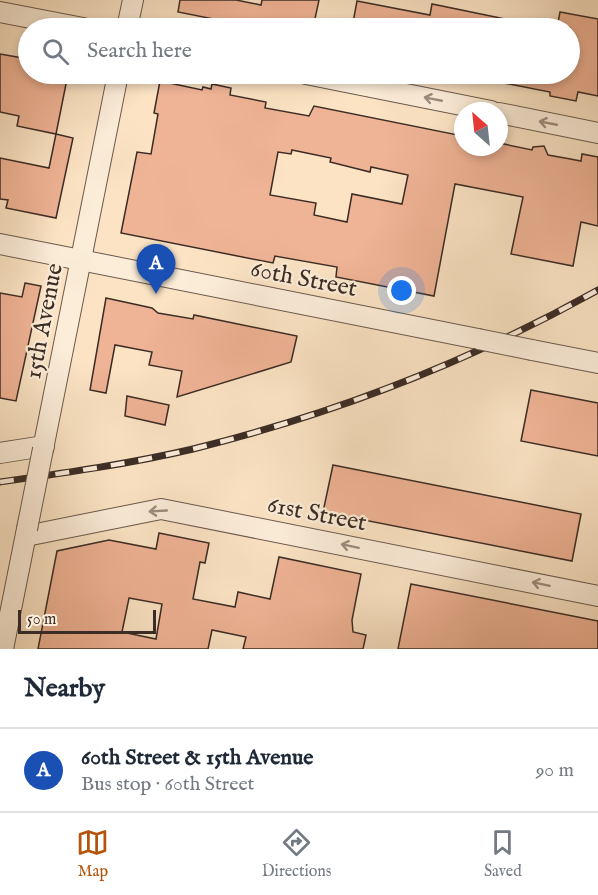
<!DOCTYPE html>
<meta charset="utf-8">
<style>
:root{--surface:#fff;--page:#f6f6f7;--text:#1f2937;--muted:#747a83;--line:#e0e1e3;--accent:#b45309}
body{margin:0;font-family:"IM FELL English",serif;background:var(--page);color:var(--text)}
.compass{position:absolute;left:454px;top:102px;width:54px;height:54px;border-radius:50%;background:var(--surface);box-shadow:0 3px 9px #0003;rotate:333deg}
.scale{position:absolute;left:18px;bottom:15px;width:138px;box-sizing:border-box;padding-left:6px;border:3px solid #3b2c25;border-top:0;font-size:16px;line-height:21px;white-space:nowrap;color:#3b2c25;-webkit-text-stroke:4px #fcedd9;paint-order:stroke}
.you{position:absolute;left:402px;top:291px;width:21px;height:21px;margin:-15px;border:4px solid #fff;border-radius:50%;background:#1a73e8;box-shadow:0 0 0 9px #1a73e833}
.badge{display:grid;place-items:center;width:39px;height:39px;border-radius:50%;background:var(--accent);color:#fff;font-size:20px;font-weight:700}
.pin{position:absolute;translate:-50% -50px;filter:drop-shadow(0 2px 3px #0008)}
.pin::after{content:'';position:absolute;top:32px;width:21px;height:18px;background:inherit;clip-path:polygon(0 0,100% 0,50% 100%)}
.list{margin:0;padding:0;list-style:none}
h2{display:flex;justify-content:space-between;align-items:center;height:78px;margin:0;padding:0 24px;font-size:26px}
h2 small{font-size:20px;font-weight:400;color:var(--muted)}
.list li{display:grid;grid-template-columns:39px 1fr auto;gap:18px;align-items:center;box-sizing:border-box;height:84px;padding:0 24px;border-top:2px solid var(--line)}
.list b{display:block;font-size:22px;white-space:nowrap}
.list p{margin:0;font-size:20px;white-space:nowrap;color:var(--muted)}
.list em{font-size:20px;font-style:normal;color:var(--muted)}
.icon{flex:none;width:33px;height:33px;fill:none;stroke:currentColor;stroke-width:2;stroke-linecap:round;stroke-linejoin:round}
.map{position:relative;flex:none;width:598px;height:649px;overflow:hidden}
.search{position:absolute;background:var(--surface);box-shadow:0 3px 9px #0003;left:18px;right:18px;top:18px;height:66px;display:flex;align-items:center;gap:15px;box-sizing:border-box;padding:0 21px;border-radius:33px;color:var(--muted);font-size:22px}
.sheet{height:162px;background:var(--surface)}
nav{display:flex;justify-content:space-around;align-items:center;box-sizing:border-box;height:84px;border-top:2px solid var(--line);background:var(--surface);font-size:16px;color:var(--muted)}
nav a{display:grid;justify-items:center;gap:3px}
nav .on{color:var(--accent)}
.map>svg:first-child{display:block}
.building{fill:#efb395;stroke:#3b2c25;stroke-width:1.5;fill-rule:evenodd}
.lines{fill:none;stroke-linecap:round;stroke-linejoin:round}
.minor-casing{stroke:#6b5a4d;stroke-width:22}
.minor{stroke:#fcedd9;stroke-width:20}
.rail-casing{stroke:#3b2c25;stroke-width:7}
.rail{stroke:#fcedd9;stroke-width:4.5;stroke-dasharray:14;stroke-linecap:butt}
.minor-bridge-casing{stroke:#6b5a4d;stroke-width:22;stroke-linecap:butt}
.minor-bridge{stroke:#fcedd9;stroke-width:20}
.oneway{stroke:#9c8c7f}
.labels{text-anchor:middle;stroke-width:4.5;stroke-linejoin:round;paint-order:stroke}
.street-label{font-size:24px;fill:#3b2c25;stroke:#fcedd9}
</style>
<div class="map">
<svg width="598" height="649" viewBox="0 0 598 649">
<rect width="100%" height="100%" fill="#fbe3c4"/>
<filter id="stains"><feTurbulence type="fractalNoise" baseFrequency=".00333" numOctaves="4"/><feColorMatrix values="0 0 0 0 .2 0 0 0 0 .09 0 0 0 0 .02 0 0 0 .5 -.17"/></filter>
<radialGradient id="worn" r=".72"><stop offset=".6" stop-color="#630" stop-opacity="0"/><stop offset="1" stop-color="#630" stop-opacity=".3"/></radialGradient>
<g class="building">
<polygon points="180,0 236,0 261,5 262,0 319,0 313,28 259,28 178,12"/>
<polygon points="357,1 430,15 432,4 515,21 514,28 352,28"/>
<polygon points="560,12 598,19 598,96 578,92 576,101 550,96 550,92 494,81 495,74 570,74 570,28 557,28"/>
<polygon points="0,54 28,59 28,74 68,74 56,134 17,126 19,116 0,112"/>
<path d="M 160,81 L 202,90 L 203,87 L 211,89 L 212,84 L 231,88 L 230,95 L 266,102 L 265,108 L 309,116 L 314,106 L 463,136 L 463,147 L 499,147 L 499,143 L 532,150 L 533,147 L 544,146 L 548,155 L 565,158 L 581,161 L 582,154 L 598,157 L 598,226 L 581,222 L 573,266 L 511,254 L 523,197 L 455,184 L 434,296 L 336,277 L 337,267 L 275,256 L 273,263 L 121,233 L 137,152 L 151,154 L 158,114 L 154,113 ZM 292,150 L 331,158 L 330,162 L 370,172 L 371,167 L 408,175 L 402,204 L 352,194 L 347,222 L 314,215 L 316,203 L 270,195 L 278,152 L 291,154 Z"/>
<polygon points="56,134 73,138 56,218 6,208 8,200 0,199 0,158 49,168"/>
<polygon points="25,283 41,286 16,401 0,398 0,293 22,297"/>
<polygon points="106,298 152,308 158,313 193,319 194,315 297,336 291,362 177,397 182,371 149,365 152,352 115,345 106,393 90,390"/>
<polygon points="531,390 598,403 598,456 521,441"/>
<polygon points="127,396 169,405 165,425 125,416"/>
<polygon points="333,465 581,514 572,561 323,512"/>
<path d="M 159,533 L 209,543 L 205,563 L 200,562 L 193,599 L 235,607 L 238,592 L 270,599 L 279,557 L 361,574 L 352,620 L 353,632 L 366,635 L 363,649 L 243,649 L 246,637 L 212,630 L 208,649 L 38,649 L 57,551 L 109,540 L 156,549 ZM 129,598 L 162,604 L 156,639 L 122,632 Z"/>
<polygon points="411,584 598,621 598,649 398,649"/>
</g>
<g class="lines">
<defs>
<g id="minor">
<polyline points="0,12 83,28"/>
<polyline points="127,28 133,0"/>
<polyline points="306,74 491,111"/>
<polyline points="499,113 598,133"/>
<polyline points="0,244 478,339"/>
<polyline points="532,350 598,363"/>
<polyline points="43,449 118,74"/>
<polyline points="0,453 44,446"/>
<polyline points="26,536 161,509 598,596"/>
<polyline points="3,649 27,529"/>
</g>
</defs>
<use href="#minor" class="minor-casing"/>
<use href="#minor" class="minor"/>
<defs>
<path id="rail" d="M 0,482 C 64,473 129,464 193,449 C 334,414 471,361 598,290"/>
</defs>
<use href="#rail" class="rail-casing"/>
<use href="#rail" class="rail"/>
<defs>
<g id="minor-bridge">
<polyline points="478,339 532,350"/>
<polyline points="27,529 43,449"/>
</g>
</defs>
<use href="#minor-bridge" class="minor-bridge-casing"/>
<use href="#minor-bridge" class="minor-bridge"/>
</g>
<defs><path id="oneway-shaft" d="M-6 0H5M1.5-3L5.5 0L1.5 3" fill="none" stroke-width="1.6" stroke-linecap="round" stroke-linejoin="round" transform="scale(1.5)"/></defs>
<g class="oneway">
<use href="#oneway-shaft" transform="translate(433 99) rotate(-169)"/>
<use href="#oneway-shaft" transform="translate(548 123) rotate(-169)"/>
<use href="#oneway-shaft" transform="translate(158 511) rotate(177)"/>
<use href="#oneway-shaft" transform="translate(350 546) rotate(-168)"/>
<use href="#oneway-shaft" transform="translate(541 584) rotate(-168)"/>
</g>
<g class="labels">
<g class="street-label">
<text transform="translate(304 278) rotate(11)" y="8">60th Street</text>
<text transform="translate(43 321) rotate(-79)" y="8">15th Avenue</text>
<text transform="translate(317 513) rotate(11)" y="8">61st Street</text>
</g>
</g>
<rect width="100%" height="100%" filter="url(#stains)"/>
<rect width="100%" height="100%" fill="url(#worn)"/>
</svg>
<svg class="compass" viewBox="-18 -18 36 36"><path d="M0-13l5 13h-10z" fill="#e53935"/><path d="M0 13l5-13h-10z" fill="#747a83"/></svg>
<div class="scale">50 m</div>
<div class="you"></div>
<div class="pin badge" style="left:156px;top:294px;background:#1a4fb4">A</div>
<div class="search"><svg class="icon" aria-label="search" viewBox="0 0 24 24"><circle cx="10" cy="10" r="6"/><path d="M15 15l6 6"/></svg>Search here</div>
</div>
<section class="sheet">
<h2>Nearby<small></small></h2>
<ul class="list">
<li><span class="badge" style="background:#1a4fb4">A</span><div><b>60th Street &amp; 15th Avenue</b><p>Bus stop · 60th Street</p></div><em>90 m</em></li>
</ul>
</section>
<nav>
<a class="on"><svg class="icon" aria-label="map" viewBox="0 0 24 24"><path d="M3 6l6-2 6 2 6-2v14l-6 2-6-2-6 2zM9 4v14M15 6v14"/></svg>Map</a>
<a><svg class="icon" aria-label="directions" viewBox="0 0 24 24"><path d="M12 3l9 9-9 9-9-9zM9 14v-3h6M13 9l2 2-2 2"/></svg>Directions</a>
<a><svg class="icon" aria-label="saved" viewBox="0 0 24 24"><path d="M7 4h10v16l-5-4-5 4z"/></svg>Saved</a>
</nav>
